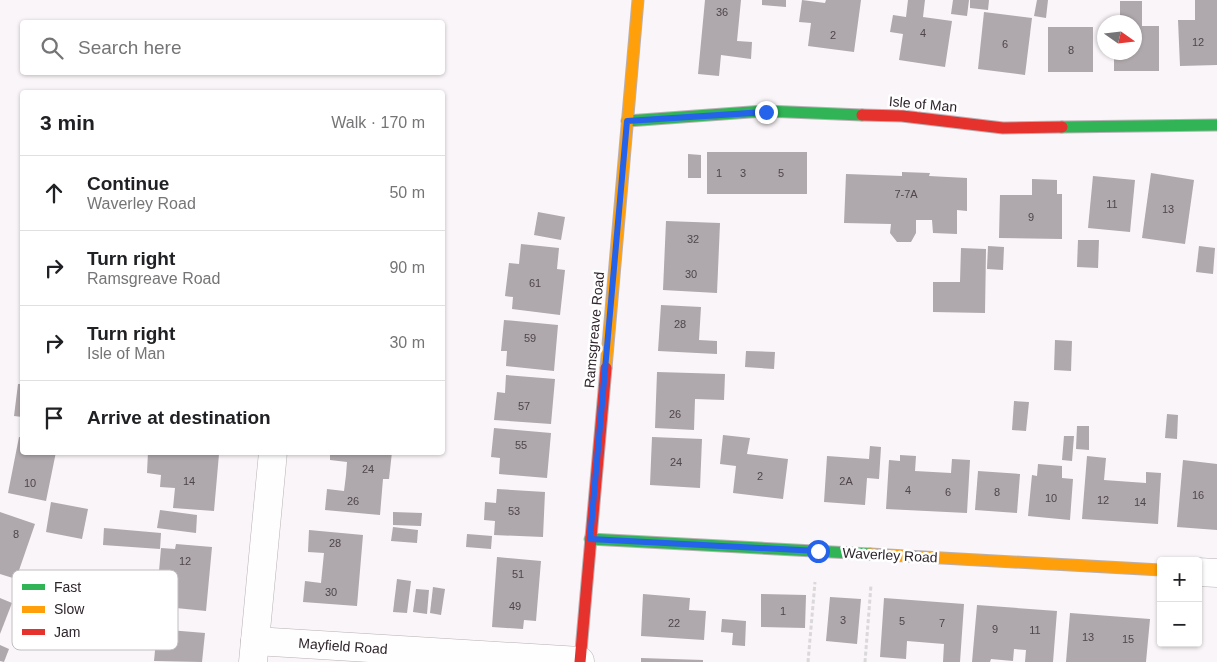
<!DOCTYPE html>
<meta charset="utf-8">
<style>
:root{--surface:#fff;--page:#f6f6f6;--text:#202124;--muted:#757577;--line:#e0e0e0}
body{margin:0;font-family:Arial,sans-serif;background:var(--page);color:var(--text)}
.controls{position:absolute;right:15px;bottom:15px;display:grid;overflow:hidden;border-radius:5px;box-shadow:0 1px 4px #0004}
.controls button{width:45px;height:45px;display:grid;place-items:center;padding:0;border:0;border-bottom:1px solid var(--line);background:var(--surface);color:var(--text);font:25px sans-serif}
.compass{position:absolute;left:1097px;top:15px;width:45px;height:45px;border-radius:50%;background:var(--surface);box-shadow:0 1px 4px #0004;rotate:104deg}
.stop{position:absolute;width:15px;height:15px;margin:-11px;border:4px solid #2563eb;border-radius:50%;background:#fff}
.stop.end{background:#2563eb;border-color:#fff;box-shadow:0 1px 5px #0008}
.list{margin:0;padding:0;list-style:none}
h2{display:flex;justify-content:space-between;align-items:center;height:65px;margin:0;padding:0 20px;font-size:21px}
h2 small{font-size:16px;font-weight:400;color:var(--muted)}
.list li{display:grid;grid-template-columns:32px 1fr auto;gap:15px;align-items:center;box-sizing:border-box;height:75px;padding:0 20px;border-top:1px solid var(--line)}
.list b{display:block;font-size:19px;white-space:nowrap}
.list p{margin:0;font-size:16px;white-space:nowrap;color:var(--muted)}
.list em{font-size:16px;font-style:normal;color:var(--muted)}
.icon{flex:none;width:28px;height:28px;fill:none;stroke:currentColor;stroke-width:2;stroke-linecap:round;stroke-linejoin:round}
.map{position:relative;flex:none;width:1217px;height:662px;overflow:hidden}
.search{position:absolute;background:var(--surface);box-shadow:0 1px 4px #0004;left:20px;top:20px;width:425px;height:55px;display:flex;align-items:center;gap:12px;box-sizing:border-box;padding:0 18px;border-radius:5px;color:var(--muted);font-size:19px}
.panel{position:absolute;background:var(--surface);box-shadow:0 1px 4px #0004;left:20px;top:90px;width:425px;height:365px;border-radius:5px}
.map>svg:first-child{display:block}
.building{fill:#afa8ac}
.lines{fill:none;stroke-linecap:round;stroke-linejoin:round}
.street-casing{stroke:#b8b1b5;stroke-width:29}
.fast-casing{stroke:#b8b1b5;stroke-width:13}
.slow-casing{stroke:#b8b1b5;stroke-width:13}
.jam-casing{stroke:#b8b1b5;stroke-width:13}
.path{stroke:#dad8d9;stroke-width:3;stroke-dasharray:4 2.5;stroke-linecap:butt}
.street{stroke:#fefefe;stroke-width:28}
.fast{stroke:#30b455;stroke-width:11}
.slow{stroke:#ff9f0a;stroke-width:11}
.jam{stroke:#e5322d;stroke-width:11}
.route{stroke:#2563eb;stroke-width:6}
.labels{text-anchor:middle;stroke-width:5;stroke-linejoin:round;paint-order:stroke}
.number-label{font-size:11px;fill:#4f464c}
.street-label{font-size:14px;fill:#2f252c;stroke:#fff}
.key{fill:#fff;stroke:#c1bec0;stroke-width:1}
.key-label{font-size:14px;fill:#2f252c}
</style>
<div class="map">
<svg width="1217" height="662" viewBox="0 0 1217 662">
<rect width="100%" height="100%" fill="#faf5f8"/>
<g class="building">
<polygon points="705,0 741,0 737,41 752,42 751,59 721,55 719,76 698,74"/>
<polygon points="762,0 786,0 786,7 762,5"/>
<polygon points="802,0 825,3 826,0 861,0 854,52 808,46 811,23 799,22"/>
<polygon points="908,0 925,0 923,17 952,21 945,67 899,60 903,34 890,32 893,15 906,17"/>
<polygon points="953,0 969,0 967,16 951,14"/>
<polygon points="970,0 989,0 988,10 970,8"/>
<polygon points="1037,0 1048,0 1046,18 1034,16"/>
<polygon points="1195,0 1217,0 1217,65 1180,66 1178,20 1195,20"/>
<polygon points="1120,1 1142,1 1142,26 1159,26 1159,71 1114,71 1114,52 1134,52 1134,22 1127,22 1127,18 1120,18"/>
<polygon points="984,12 1032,18 1025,75 978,69"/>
<rect x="1048" y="27" width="45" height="45"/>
<rect x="707" y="152" width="100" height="42"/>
<polygon points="688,154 701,155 701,178 688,178"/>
<polygon points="902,172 930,173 929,176 967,178 967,211 957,210 957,234 933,233 932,220 916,220 916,233 911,242 897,242 890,233 891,224 844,223 846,174 902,176"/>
<polygon points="1151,173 1194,180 1185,244 1142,238"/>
<polygon points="1093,176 1135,180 1130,232 1088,228"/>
<polygon points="1032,179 1057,180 1057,194 1062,194 1062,239 999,238 1000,195 1032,195"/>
<polygon points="538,212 565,217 561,240 534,235"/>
<polygon points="666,221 720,223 717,293 663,290"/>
<polygon points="1078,240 1099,240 1098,268 1077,267"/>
<polygon points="521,244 559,248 557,269 565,270 560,315 512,309 513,297 505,296 509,263 519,264"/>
<polygon points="988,246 1004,247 1003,270 987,269"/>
<polygon points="1199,246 1215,248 1213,274 1196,272"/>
<polygon points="961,248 986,249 985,313 933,312 933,282 960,282"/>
<polygon points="661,305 701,307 699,340 717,341 717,354 658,351"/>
<polygon points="504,320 558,325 554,371 506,366 507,351 501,351"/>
<polygon points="1055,340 1072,341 1071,371 1054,370"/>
<polygon points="746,351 775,352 774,369 745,367"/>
<polygon points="657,372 725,374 724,400 695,399 694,430 655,428"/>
<polygon points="506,375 555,379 551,424 494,420 497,392 505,393"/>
<polygon points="18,384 22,384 22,417 14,416"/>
<polygon points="1014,401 1029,402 1026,431 1012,430"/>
<polygon points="1167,414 1178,415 1177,439 1165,438"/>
<polygon points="1077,426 1089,426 1089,450 1076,449"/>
<polygon points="494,428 551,433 547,478 499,474 500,458 491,457"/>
<polygon points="723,435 750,438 747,454 788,459 783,499 733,493 736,466 720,464"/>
<polygon points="1064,436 1074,436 1072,461 1062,460"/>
<polygon points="19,437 22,437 22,452 56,452 46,501 8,493"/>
<polygon points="652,437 702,439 700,488 650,485"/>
<polygon points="870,446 881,447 879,479 867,478 865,505 824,502 827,456 869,459"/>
<polygon points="148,452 219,454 214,511 173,508 175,488 160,487 161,475 147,473"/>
<polygon points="330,452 392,452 389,479 383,479 380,515 325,510 327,489 344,491 346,475 347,462 330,460"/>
<polygon points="900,455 916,456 915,471 951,473 952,459 970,460 967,513 886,509 889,460 900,461"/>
<polygon points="1087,456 1106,458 1104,480 1146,483 1146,472 1161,473 1158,524 1082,519"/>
<polygon points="1183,460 1217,464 1217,530 1177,527"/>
<polygon points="1038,464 1062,466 1062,478 1073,479 1070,520 1028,516 1032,475 1037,476"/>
<polygon points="978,471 1020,474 1017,513 975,510"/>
<polygon points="497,489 545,492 543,537 494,535 495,521 484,520 485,502 496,503"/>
<polygon points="51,502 88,509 82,539 46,532"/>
<polygon points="160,510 197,515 196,533 157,528"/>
<polygon points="0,512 35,524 16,579 0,574"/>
<polygon points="393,512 422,513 421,526 393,525"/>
<polygon points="393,527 418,530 417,543 391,541"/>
<polygon points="104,528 161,533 160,549 103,545"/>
<polygon points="309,530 363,535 357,606 303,602 305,581 321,583 324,553 308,552"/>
<polygon points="467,534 492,536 491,549 466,547"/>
<polygon points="176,544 212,547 206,611 156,606 161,548 175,549"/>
<polygon points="497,557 541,561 536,621 524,620 523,629 492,627"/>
<polygon points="397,579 411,581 407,613 393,612"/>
<polygon points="433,587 445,589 441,615 430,613"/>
<polygon points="416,589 429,590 427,614 413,612"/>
<polygon points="643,594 690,598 689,610 706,611 704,640 641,636"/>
<polygon points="761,594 806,595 805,628 761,627"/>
<polygon points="830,597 861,599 857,644 826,641"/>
<polygon points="0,598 12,603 0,634"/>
<polygon points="884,598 964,604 960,662 943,662 944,644 907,641 906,659 880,657"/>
<polygon points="977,605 1057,611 1053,662 1025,662 1026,650 1014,649 1013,661 991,659 990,662 972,662"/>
<polygon points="1070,613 1150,619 1146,662 1066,662"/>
<polygon points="722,619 746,621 745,646 732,645 733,633 721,632"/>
<polygon points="157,629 205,633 202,662 154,661"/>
<polygon points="0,645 9,649 4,662 0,661"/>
<polygon points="641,658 703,660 703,662 641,662"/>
</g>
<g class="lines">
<defs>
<g id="street">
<polyline points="1198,572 1217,573"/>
<polyline points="255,641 580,661"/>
<polyline points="253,662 273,452"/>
</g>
<g id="fast">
<polyline points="627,121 765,111 862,115"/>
<polyline points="1062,127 1217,125"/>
<polyline points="590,539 870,554"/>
</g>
<g id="slow">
<polyline points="606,368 638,0"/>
<polyline points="870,554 1161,570"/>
</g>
<g id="jam">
<polyline points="862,115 902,116 1003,128 1062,127"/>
<polyline points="580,662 606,368"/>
</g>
</defs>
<use href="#street" class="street-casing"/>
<use href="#fast" class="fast-casing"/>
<use href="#slow" class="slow-casing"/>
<use href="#jam" class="jam-casing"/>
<g class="path">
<polyline points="808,662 815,582"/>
<polyline points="865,662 871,585"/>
</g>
<use href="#street" class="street"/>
<use href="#fast" class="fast"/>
<use href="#slow" class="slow"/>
<use href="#jam" class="jam"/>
</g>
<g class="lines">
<polyline class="route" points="766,112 627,121 590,539 818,551"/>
</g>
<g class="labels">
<g class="number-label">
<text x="722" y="16">36</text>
<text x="923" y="37">4</text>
<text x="833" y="39">2</text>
<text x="1198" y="46">12</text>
<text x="1005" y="48">6</text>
<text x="1071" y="54">8</text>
<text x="719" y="177">1</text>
<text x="743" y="177">3</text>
<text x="781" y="177">5</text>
<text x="906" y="198">7-7A</text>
<text x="1112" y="208">11</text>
<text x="1168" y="213">13</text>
<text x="1031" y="221">9</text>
<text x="693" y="243">32</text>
<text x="691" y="278">30</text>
<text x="535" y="287">61</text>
<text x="680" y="328">28</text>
<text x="530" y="342">59</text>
<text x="524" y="410">57</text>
<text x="675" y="418">26</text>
<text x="521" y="449">55</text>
<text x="676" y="466">24</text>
<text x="368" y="473">24</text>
<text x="760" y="480">2</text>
<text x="189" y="485">14</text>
<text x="846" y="485">2A</text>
<text x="30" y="487">10</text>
<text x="908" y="494">4</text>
<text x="948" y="496">6</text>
<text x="997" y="496">8</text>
<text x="1198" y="499">16</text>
<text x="1051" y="502">10</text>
<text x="1103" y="504">12</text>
<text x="353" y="505">26</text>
<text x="1140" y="506">14</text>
<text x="514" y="515">53</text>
<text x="16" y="538">8</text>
<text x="335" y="547">28</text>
<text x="185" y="565">12</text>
<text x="518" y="578">51</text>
<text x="331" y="596">30</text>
<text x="515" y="610">49</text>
<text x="783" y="615">1</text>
<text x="843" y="624">3</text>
<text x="902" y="625">5</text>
<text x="674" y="627">22</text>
<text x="942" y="627">7</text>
<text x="995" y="633">9</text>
<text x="1035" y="634">11</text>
<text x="1088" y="641">13</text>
<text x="1128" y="643">15</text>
</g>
<g class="street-label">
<text transform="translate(923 104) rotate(5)" y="5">Isle of Man</text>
<text transform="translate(594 330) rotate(-85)" y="5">Ramsgreave Road</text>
<text transform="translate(890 555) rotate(3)" y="5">Waverley Road</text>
<text transform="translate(343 646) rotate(4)" y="5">Mayfield Road</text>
</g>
</g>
<rect x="12" y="570" width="166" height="80" rx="8" class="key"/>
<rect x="22" y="584" width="23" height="6" fill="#30b455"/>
<rect x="22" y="606" width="23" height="7" fill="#ff9f0a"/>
<rect x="22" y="629" width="23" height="6" fill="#e5322d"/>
<g class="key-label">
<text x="54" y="592">Fast</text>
<text x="54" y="614">Slow</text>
<text x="54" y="637">Jam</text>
</g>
</svg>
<div class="controls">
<button>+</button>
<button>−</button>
</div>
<svg class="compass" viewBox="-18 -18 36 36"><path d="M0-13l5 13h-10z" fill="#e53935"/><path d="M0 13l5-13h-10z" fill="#757577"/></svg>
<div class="stop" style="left:818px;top:551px"></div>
<div class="stop end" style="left:766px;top:112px"></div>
<div class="search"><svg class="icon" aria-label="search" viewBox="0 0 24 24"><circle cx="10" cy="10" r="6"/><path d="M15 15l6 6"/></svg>Search here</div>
<section class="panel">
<h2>3 min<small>Walk · 170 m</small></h2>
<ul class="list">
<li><svg class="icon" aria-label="ahead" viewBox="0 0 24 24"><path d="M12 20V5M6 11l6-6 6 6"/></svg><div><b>Continue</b><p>Waverley Road</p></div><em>50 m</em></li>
<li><svg class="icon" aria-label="right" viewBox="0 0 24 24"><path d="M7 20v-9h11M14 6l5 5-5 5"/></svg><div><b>Turn right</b><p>Ramsgreave Road</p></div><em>90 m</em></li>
<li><svg class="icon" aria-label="right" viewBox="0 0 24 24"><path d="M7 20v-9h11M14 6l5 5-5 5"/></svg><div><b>Turn right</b><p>Isle of Man</p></div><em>30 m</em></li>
<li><svg class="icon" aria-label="arrive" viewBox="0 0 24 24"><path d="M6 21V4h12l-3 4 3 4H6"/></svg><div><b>Arrive at destination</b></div></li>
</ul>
</section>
</div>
